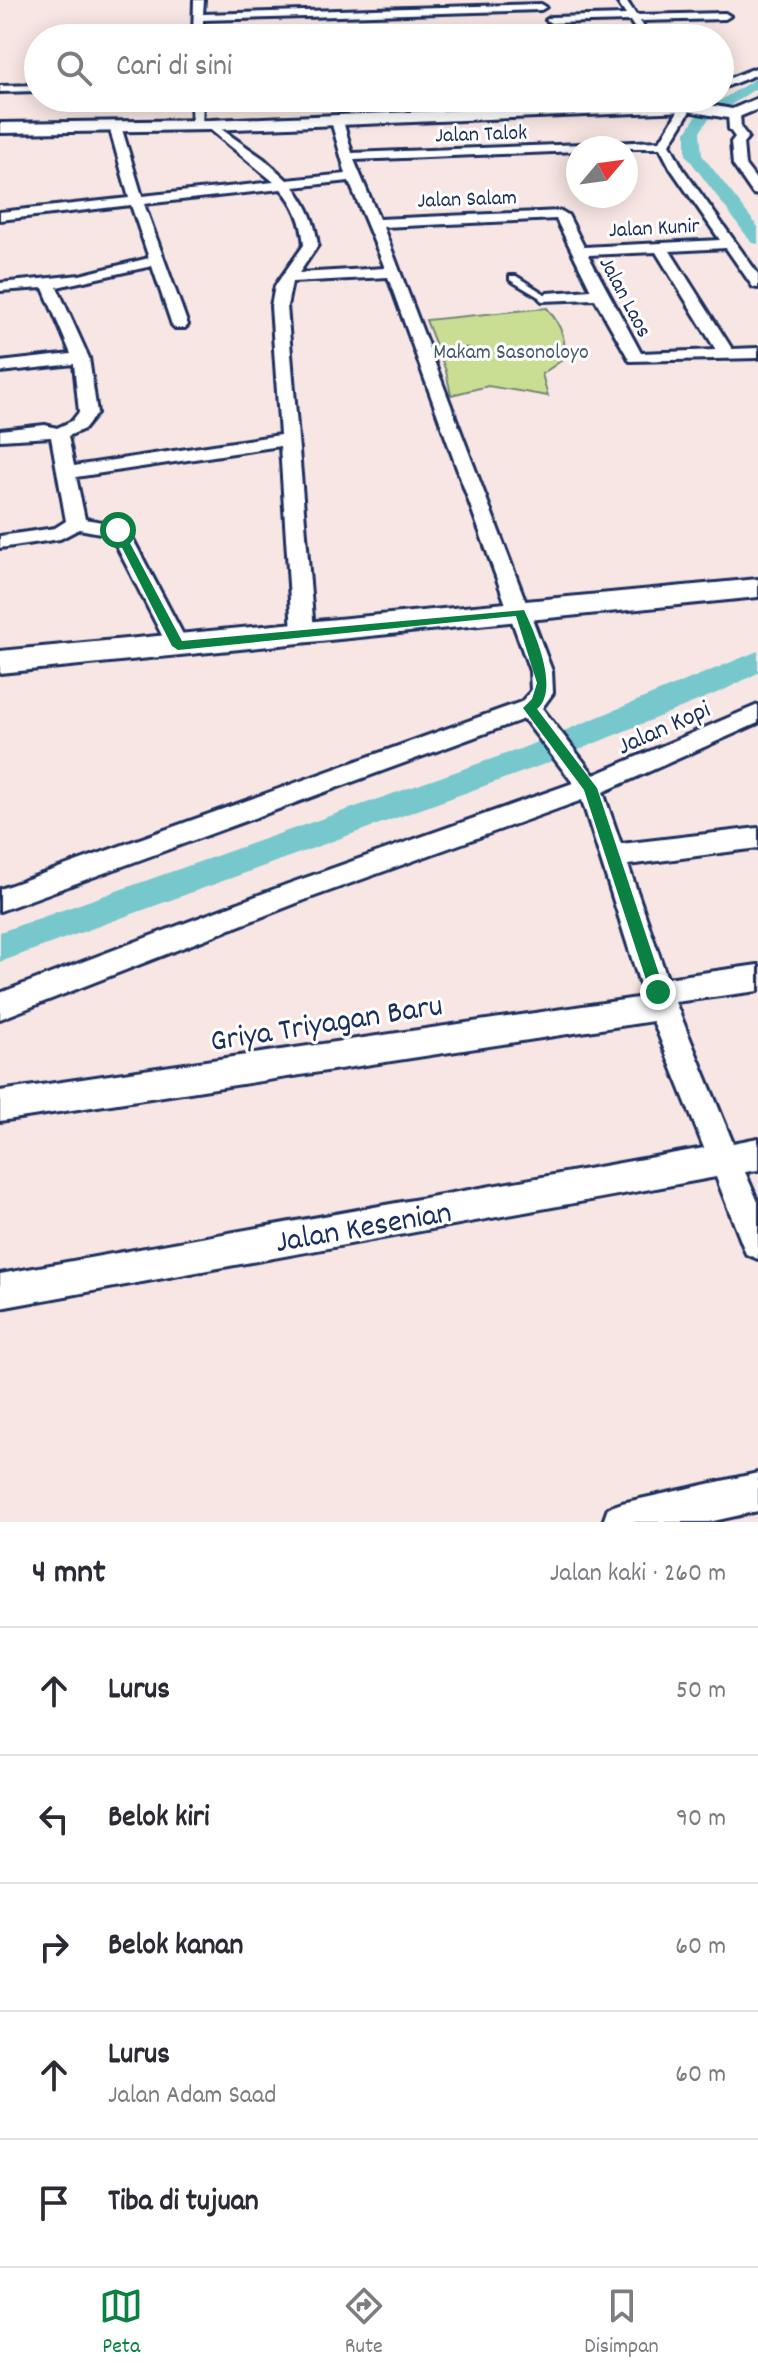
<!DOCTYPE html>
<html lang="id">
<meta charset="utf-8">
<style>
:root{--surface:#fff;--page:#f7f7f7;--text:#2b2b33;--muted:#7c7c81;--line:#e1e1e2;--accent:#0b8043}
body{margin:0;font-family:Dekko,sans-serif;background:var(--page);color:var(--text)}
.compass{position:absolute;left:566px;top:136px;width:72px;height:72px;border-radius:50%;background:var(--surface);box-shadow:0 4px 20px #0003;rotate:61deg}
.stop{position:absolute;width:24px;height:24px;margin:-18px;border:6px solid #0b8043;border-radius:50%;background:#fff}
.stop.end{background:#0b8043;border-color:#fff;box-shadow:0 2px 8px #0008}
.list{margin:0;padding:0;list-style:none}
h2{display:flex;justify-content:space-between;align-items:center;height:104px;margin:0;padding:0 32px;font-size:34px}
h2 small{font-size:26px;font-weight:400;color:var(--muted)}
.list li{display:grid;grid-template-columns:52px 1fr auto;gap:24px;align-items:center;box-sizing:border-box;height:128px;padding:0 32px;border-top:2px solid var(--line)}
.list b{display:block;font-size:30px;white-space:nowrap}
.list p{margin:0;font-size:26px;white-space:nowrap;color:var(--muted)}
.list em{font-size:26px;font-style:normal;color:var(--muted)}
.icon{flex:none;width:44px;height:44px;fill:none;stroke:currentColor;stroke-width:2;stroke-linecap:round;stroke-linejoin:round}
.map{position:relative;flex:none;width:758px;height:1522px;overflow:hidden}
.search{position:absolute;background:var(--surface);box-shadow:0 4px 20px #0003;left:24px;right:24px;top:24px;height:88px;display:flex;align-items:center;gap:20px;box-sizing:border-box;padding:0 28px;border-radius:44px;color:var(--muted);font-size:30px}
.sheet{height:744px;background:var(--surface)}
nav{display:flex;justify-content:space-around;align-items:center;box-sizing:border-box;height:112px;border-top:2px solid var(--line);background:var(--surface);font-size:22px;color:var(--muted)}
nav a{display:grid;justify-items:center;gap:4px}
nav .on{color:var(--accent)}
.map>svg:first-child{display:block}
.green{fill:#cade93;stroke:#728678;stroke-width:2}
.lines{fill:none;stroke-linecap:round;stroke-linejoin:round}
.canal{fill:#77c8cd;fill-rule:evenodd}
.lane-casing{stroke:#1b2f5e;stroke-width:6}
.street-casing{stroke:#1b2f5e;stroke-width:6}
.secondary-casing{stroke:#1b2f5e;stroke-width:6}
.lane{fill:#fff;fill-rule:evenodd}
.street{fill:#fff;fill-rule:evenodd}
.secondary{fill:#fff;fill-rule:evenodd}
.route{fill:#0b8043}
.labels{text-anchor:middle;stroke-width:6;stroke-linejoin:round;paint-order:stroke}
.far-street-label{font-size:22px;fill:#1b2f5e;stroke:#fff}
.far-park-label{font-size:22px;fill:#475b6b;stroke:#fff}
.street-label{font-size:26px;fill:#1b2f5e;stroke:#fff}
.near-street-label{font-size:32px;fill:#1b2f5e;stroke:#fff}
</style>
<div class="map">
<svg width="758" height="1522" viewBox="0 0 758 1522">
<rect width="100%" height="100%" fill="#f8e6e4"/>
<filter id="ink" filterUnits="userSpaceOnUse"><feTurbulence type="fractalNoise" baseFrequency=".0125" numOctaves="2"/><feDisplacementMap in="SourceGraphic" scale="16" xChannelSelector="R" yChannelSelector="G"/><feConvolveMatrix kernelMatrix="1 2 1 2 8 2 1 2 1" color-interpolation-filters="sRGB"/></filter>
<g filter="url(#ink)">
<path class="green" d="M 547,308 C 560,324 566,337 565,358 L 542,374 L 548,396 L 488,386 L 451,395 L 446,371 L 426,320 Z"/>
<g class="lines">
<g class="canal">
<polygon points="758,77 758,87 707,121 700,132 702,155 758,227 758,244 752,243 686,155 686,132 697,115"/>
<polygon points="758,651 758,673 724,690 542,765 0,962 0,932 520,749"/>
</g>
<defs>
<g id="lane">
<polygon points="510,276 516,276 551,298 544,300 510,280"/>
<polygon points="468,350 472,352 471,354 424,357 420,355 424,353"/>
</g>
<g id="street">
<polygon points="194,0 204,0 203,14 541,4 546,7 541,10 203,20 203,38 193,38"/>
<polygon points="616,0 626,0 636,15 725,13 730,16 725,19 640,21 651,38 641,38 630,21 551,23 546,20 551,17 626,15"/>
<polygon points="758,67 758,74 720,89 720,82"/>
<polygon points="38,85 38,91 0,92 0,86"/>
<polygon points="191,98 203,98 202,127 192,125"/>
<path d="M 677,98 L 689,98 L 693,106 L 670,144 L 683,169 L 758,274 L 758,288 L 753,287 L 726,248 L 670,251 L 732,349 L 758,348 L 758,358 L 630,361 L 595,299 L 542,301 L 539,298 L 547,293 L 591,290 L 556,219 L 383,227 L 552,671 L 553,693 L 542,708 L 594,775 L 758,705 L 758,723 L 603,792 L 621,844 L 758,828 L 758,848 L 628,865 L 667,978 L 758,965 L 758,991 L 675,1002 L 733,1143 L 758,1138 L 758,1170 L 745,1172 L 758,1202 L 758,1259 L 746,1254 L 716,1177 L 0,1308 L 0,1274 L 704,1148 L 653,1021 L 0,1121 L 0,1091 L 644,997 L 582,800 L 307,899 L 0,1019 L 0,993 L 288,884 L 573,783 L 524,719 L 0,911 L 0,889 L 521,702 L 531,691 L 530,671 L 388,277 L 292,282 L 287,306 L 314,631 L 311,636 L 295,636 L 292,631 L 280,446 L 76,477 L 85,519 L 125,526 L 128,530 L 189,646 L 186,651 L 170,651 L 111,535 L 79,529 L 60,539 L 0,548 L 0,536 L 55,528 L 66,521 L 51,437 L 0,440 L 0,430 L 45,425 L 57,428 L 72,421 L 79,412 L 74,364 L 0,372 L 0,362 L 71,354 L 43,288 L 0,291 L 0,283 L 80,275 L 149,258 L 131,205 L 0,220 L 0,212 L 129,198 L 109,126 L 115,122 L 121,126 L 142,196 L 274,182 L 207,127 L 207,123 L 211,122 L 264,159 L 287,180 L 346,174 L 331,121 L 337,118 L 343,121 L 352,153 L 660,141 L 681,106 ZM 578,148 L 660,148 L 671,169 L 720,240 L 584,247 L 568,215 L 561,211 L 379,219 L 354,160 L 578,151 ZM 349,181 L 385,268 L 299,273 L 318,245 C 315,222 308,206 294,187 ZM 281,189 C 296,205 302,223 304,245 L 275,286 L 271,306 L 280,435 L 74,466 L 68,436 L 84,429 L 97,413 L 89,358 L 57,287 L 152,266 L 172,325 L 175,328 L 185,328 L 188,325 L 144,204 ZM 656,252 L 716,350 L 641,353 L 588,255 Z"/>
<polygon points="734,111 740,114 741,128 748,137 743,143 745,165 758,182 758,195 753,194 733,165 731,142 735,137 729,129 728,114"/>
<polygon points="758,1473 758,1511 709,1522 603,1522 608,1508 622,1503"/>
</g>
<g id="secondary">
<polygon points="758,98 758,109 734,119 687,111 211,130 0,133 0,123 211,120 687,101 732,109"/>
<polygon points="758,579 758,597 0,673 0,651"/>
</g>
</defs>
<use href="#lane" class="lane-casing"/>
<use href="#street" class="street-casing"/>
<use href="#secondary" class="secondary-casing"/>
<use href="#lane" class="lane"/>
<use href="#street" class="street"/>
<use href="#secondary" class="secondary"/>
</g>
</g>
<path class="route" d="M 118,526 L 123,530 L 182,641 L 524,610 C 535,633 560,690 537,709 L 597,788 L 665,992 L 663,997 L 652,997 L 650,992 L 584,790 L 523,708 L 532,699 L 537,683 L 516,616 L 178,650 L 172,646 L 113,530 Z"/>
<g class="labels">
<g class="far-street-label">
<text transform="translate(481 132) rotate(-2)" y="8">Jalan Talok</text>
<text transform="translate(467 197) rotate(-2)" y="8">Jalan Salam</text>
<text transform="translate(654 226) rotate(-3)" y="8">Jalan Kunir</text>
<text transform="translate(627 296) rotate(62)" y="8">Jalan Laos</text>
</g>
<g class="far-park-label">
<text x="511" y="358">Makam Sasonoloyo</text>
</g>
<g class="street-label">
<text transform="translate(663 726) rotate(-24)" y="9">Jalan Kopi</text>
</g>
<g class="near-street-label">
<text transform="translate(326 1021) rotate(-9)" y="11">Griya Triyagan Baru</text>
<text transform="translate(363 1225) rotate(-10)" y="11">Jalan Kesenian</text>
</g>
</g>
</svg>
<svg class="compass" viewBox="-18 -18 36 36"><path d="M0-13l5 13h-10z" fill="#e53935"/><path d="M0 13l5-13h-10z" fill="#7c7c81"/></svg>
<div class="stop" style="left:118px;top:530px"></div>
<div class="stop end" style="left:658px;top:992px"></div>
<div class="search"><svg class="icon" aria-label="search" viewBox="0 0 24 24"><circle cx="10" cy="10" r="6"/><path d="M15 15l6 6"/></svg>Cari di sini</div>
</div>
<section class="sheet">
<h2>4 mnt<small>Jalan kaki · 260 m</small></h2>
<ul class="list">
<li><svg class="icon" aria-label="ahead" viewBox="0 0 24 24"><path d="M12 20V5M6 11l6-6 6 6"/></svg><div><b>Lurus</b></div><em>50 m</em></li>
<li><svg class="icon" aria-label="left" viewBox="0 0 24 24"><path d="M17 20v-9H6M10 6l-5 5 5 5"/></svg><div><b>Belok kiri</b></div><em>90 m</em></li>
<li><svg class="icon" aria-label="right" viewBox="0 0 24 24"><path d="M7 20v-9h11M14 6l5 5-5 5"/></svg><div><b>Belok kanan</b></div><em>60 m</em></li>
<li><svg class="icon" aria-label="ahead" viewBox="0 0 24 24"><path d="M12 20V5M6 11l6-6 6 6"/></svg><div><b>Lurus</b><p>Jalan Adam Saad</p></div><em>60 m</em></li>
<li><svg class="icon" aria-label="arrive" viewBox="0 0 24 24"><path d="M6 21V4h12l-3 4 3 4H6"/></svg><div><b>Tiba di tujuan</b></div></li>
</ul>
</section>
<nav>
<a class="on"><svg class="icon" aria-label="map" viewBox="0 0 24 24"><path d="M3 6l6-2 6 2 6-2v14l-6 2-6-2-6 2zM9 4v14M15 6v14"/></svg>Peta</a>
<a><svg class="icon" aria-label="directions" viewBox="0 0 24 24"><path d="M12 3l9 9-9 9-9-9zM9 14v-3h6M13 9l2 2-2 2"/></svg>Rute</a>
<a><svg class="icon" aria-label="saved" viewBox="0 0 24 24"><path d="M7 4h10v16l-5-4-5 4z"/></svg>Disimpan</a>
</nav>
